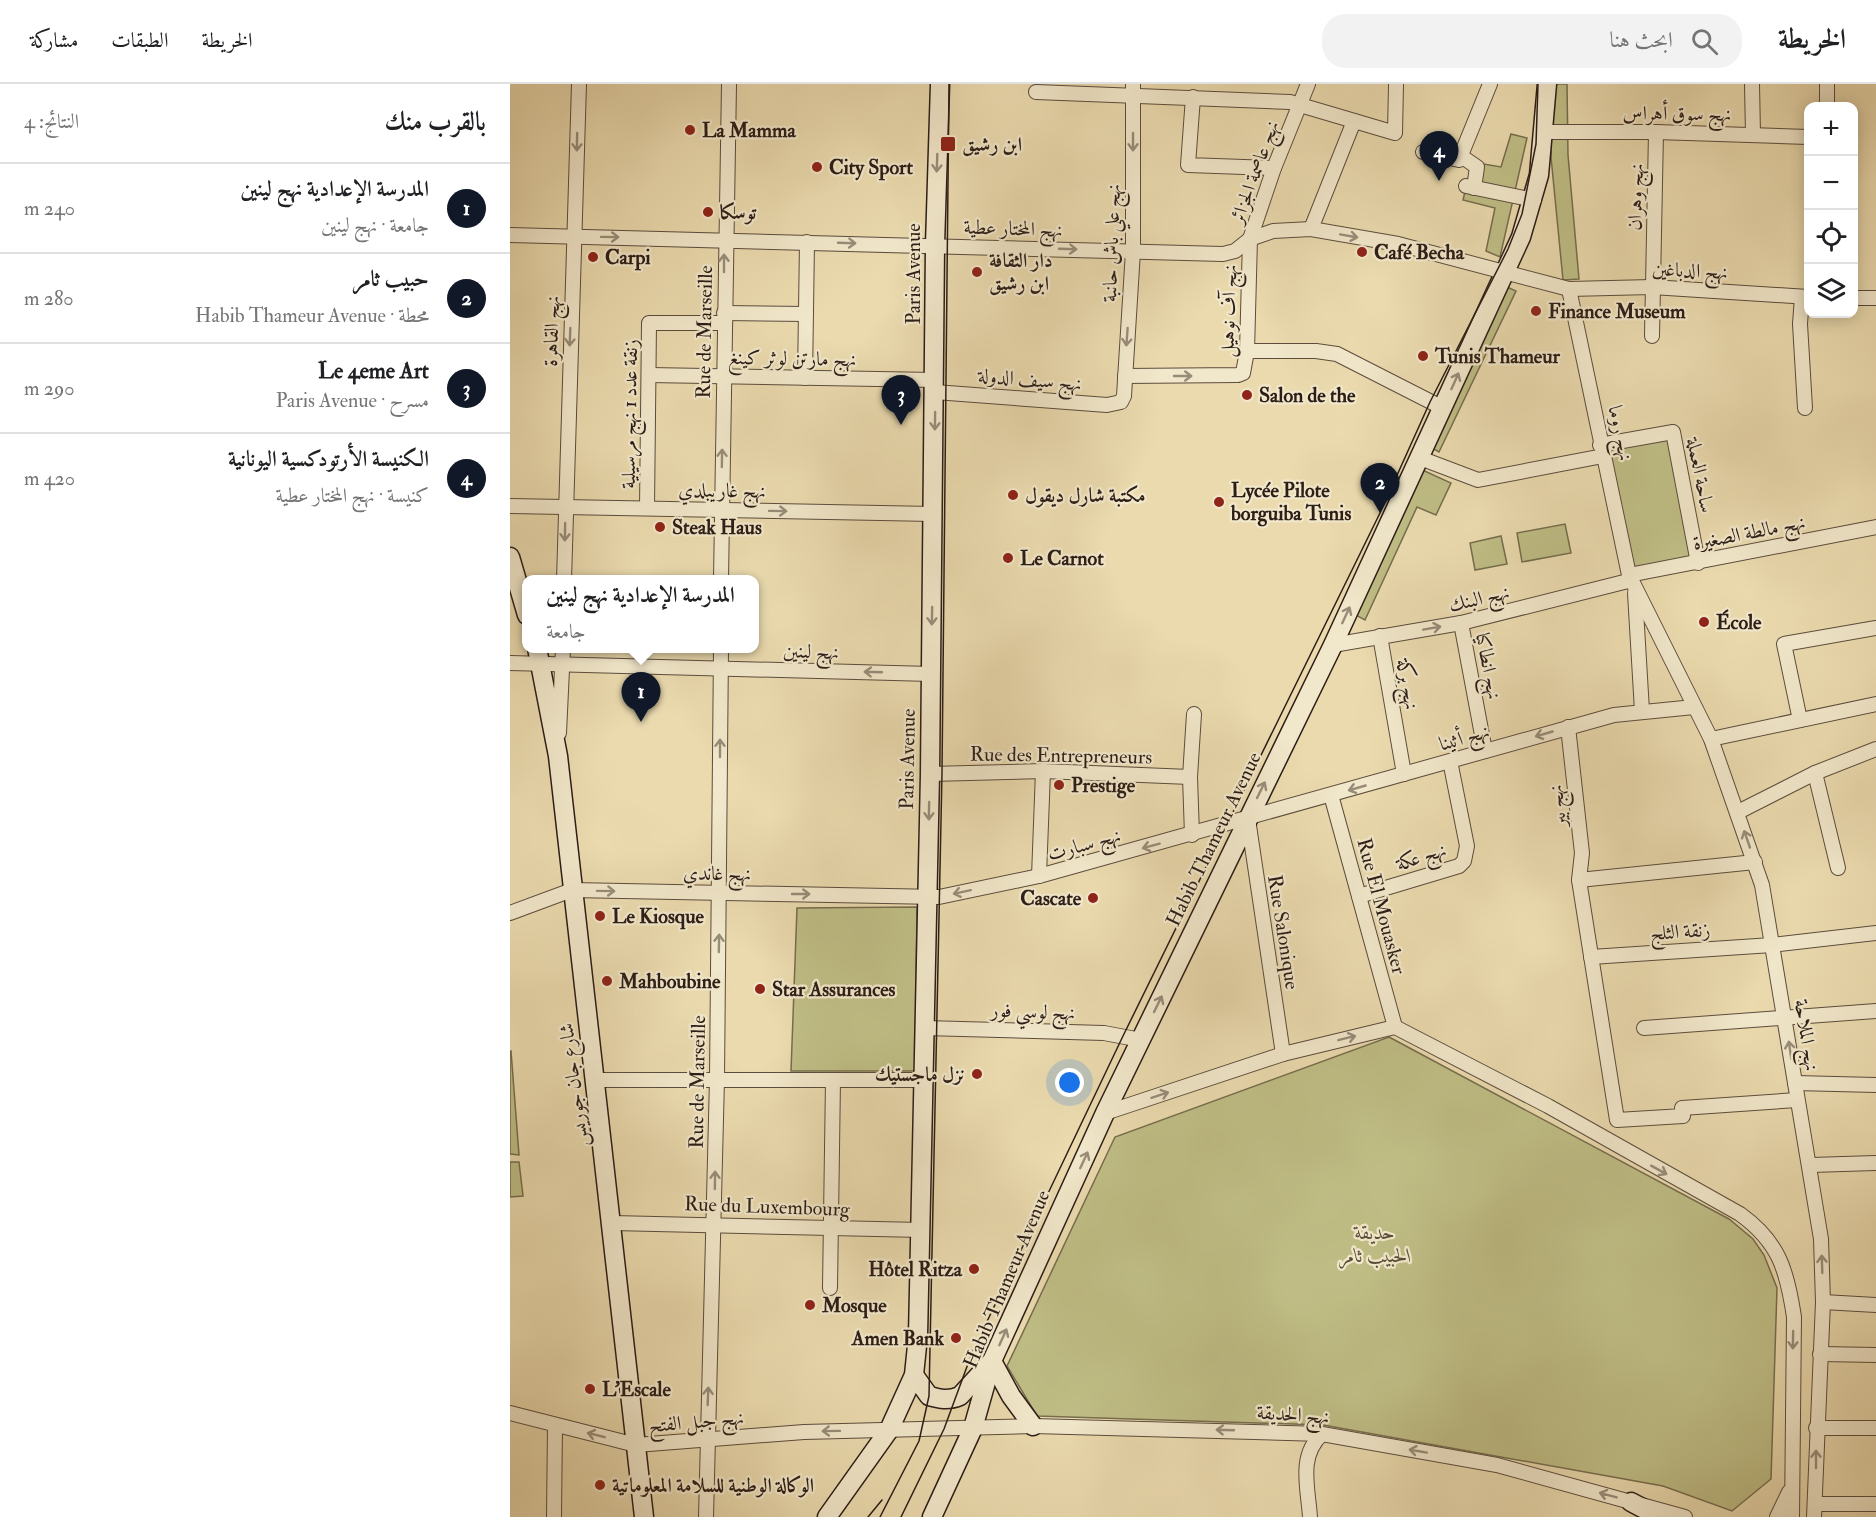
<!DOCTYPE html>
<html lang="ar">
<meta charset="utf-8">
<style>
:root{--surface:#fff;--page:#f2f2f2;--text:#202124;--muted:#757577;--line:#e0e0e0;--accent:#111827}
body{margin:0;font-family:"IM FELL Double Pica",Amiri,serif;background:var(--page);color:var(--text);direction:rtl}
.controls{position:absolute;right:18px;top:18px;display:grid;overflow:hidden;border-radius:12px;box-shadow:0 3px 15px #0003}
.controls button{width:54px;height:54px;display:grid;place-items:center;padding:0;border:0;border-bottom:2px solid var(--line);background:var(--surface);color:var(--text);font:30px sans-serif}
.you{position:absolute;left:560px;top:999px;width:21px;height:21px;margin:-15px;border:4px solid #fff;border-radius:50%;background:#1a73e8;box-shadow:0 0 0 9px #1a73e833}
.badge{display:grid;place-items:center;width:39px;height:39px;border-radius:50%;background:var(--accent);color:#fff;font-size:20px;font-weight:700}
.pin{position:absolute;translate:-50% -50px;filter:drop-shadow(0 2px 3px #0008)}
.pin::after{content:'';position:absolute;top:32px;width:21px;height:18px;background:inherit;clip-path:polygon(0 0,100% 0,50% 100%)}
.popup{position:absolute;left:12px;top:491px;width:237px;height:78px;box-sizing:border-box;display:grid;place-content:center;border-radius:12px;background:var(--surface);filter:drop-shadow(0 2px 4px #0005);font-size:20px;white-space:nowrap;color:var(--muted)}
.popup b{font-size:22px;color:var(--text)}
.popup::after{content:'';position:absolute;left:50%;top:100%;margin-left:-12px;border:12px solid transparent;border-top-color:var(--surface)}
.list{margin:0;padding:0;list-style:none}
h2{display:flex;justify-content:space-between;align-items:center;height:78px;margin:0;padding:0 24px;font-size:26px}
h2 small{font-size:20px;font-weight:400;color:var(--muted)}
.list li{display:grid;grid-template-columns:39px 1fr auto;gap:18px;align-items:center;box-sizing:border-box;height:90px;padding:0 24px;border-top:2px solid var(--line)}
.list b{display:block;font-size:22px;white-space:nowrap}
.list p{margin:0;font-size:20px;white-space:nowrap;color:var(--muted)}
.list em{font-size:20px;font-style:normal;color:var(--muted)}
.icon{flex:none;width:33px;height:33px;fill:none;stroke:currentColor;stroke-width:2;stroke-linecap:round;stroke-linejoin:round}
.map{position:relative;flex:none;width:1366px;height:1433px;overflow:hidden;direction:ltr}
header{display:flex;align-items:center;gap:36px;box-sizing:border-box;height:84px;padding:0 30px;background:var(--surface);border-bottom:2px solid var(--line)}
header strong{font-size:28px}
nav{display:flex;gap:33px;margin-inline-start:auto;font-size:21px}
.search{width:420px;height:54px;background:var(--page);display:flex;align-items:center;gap:15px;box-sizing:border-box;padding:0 21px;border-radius:24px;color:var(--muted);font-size:22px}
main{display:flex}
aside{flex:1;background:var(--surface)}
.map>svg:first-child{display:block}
.green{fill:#bfbd85;stroke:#766d4e;stroke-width:1.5}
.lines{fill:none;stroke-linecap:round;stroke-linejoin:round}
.street-casing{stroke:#5c4c3d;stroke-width:16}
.secondary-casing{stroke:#2c1d17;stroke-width:21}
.street{stroke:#f1e7ca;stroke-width:14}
.secondary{stroke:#f1e7ca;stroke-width:18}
.tram{stroke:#2c1d17;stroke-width:1.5}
.oneway{stroke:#988c79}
.poi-dot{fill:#8f2418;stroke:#f1e7ca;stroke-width:2}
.labels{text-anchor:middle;stroke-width:4.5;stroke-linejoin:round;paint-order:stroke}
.street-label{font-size:20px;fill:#2c1d17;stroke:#f1e7ca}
.poi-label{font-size:20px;font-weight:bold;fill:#2c1d17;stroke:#f1e7ca;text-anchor:start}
.park-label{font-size:20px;font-style:italic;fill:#584d38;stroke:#f1e7ca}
</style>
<header>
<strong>الخريطة</strong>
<div class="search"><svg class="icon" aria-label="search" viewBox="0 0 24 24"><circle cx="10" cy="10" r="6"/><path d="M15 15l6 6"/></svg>ابحث هنا</div>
<nav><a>الخريطة</a><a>الطبقات</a><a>مشاركة</a></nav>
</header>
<main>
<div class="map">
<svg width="1366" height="1433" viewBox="0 0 1366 1433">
<rect width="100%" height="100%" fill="#eadaae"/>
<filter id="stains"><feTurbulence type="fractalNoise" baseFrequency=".00333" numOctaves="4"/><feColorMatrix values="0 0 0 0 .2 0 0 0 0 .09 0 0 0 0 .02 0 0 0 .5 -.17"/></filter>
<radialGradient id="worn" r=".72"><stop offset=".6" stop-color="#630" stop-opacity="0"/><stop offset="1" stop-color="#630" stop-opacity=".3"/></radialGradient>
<g class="green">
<polygon points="1042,0 1057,0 1058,71 1069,195 1053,196 1041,73"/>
<polygon points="1001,50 1017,54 990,173 976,167 985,124 953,116 962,78 991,83"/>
<polygon points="997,203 1006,207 929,368 920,363"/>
<polygon points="1160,352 1184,475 1119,488 1095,365"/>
<polygon points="908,384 941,399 926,431 907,423 855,536 842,529"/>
<polygon points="1055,440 1061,469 1012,478 1007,449"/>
<polygon points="991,452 997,480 965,486 960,459"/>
<polygon points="407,823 405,987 281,987 287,824"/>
<polygon points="879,953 1219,1135 1243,1155 1254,1171 1267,1204 1261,1395 1222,1427 1153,1402 813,1341 527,1332 497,1282 605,1053"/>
<polygon points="0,967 1,967 9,1071 0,1070"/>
<polygon points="0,1078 9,1078 13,1112 0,1113"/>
</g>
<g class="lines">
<defs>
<g id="street">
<polyline points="1242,0 1243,50"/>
<polyline points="526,8 780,18 885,49 886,0"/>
<polyline points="683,13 678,81 764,84"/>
<polyline points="1317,22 1317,0"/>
<polyline points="1035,48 1146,48 1298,53"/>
<polyline points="913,68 949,76 980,0"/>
<polyline points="951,72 967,83 964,104"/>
<polyline points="956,102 1024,116"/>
<polyline points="801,145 844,37"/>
<polyline points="0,151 713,170 725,167 740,155 763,147 801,145 888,160 1059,205 1142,203 1298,213"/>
<polyline points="1059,205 1119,491 1201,655 1252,801 1311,1155 1313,1218 1304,1433"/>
<polyline points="1292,213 1290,240 1295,324"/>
<polyline points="1344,214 1366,214"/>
<polyline points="214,229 296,230"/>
<polyline points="1142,252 1146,48"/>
<polyline points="737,267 806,267 827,270 933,324"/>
<polyline points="139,291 425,296"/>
<polyline points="615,292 728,291 733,289 737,267 740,155 764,84 798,0"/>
<polyline points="295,294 297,158"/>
<polyline points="425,308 597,321 611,318 614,312 623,167 623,0"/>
<polyline points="1090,361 1163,348 1188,479"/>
<polyline points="910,374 968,396 1093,372"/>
<polyline points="0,422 423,430"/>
<polyline points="137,424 139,239 214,239"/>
<polyline points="1119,491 1366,443"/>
<polyline points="54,496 69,0"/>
<polyline points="211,496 219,0"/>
<polyline points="1125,509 1132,627"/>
<polyline points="951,539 975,667"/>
<polyline points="870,552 894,690"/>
<polyline points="823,561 951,539 1122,496"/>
<polyline points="0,579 421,590"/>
<polyline points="1290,636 1274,560 1366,544"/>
<polyline points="1058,643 1072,769 1069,796 1107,1036 1173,1032 1172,1024 1287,1016"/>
<polyline points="49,649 53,564"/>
<polyline points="1201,655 1366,620"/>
<polyline points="1305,689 1328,784"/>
<polyline points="420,690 533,687 680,693"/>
<polyline points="821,711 885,943"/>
<polyline points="1228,728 1305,689 1366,665"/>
<polyline points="738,735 773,970"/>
<polyline points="682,751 680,693 684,630"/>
<polyline points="529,792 533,687"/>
<polyline points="1069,796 1245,778"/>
<polyline points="849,812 949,782 954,777 957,762 940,677"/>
<polyline points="0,829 62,806 429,813 529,792 1104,631 1184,623"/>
<polyline points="1081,873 1262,861 1366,849"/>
<polyline points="414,944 594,949 631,956"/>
<polyline points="1134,944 1366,927"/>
<polyline points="86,996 413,996"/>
<polyline points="1285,999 1366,1001"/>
<path d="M 595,1029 L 773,970 L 885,943 L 1038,1022 L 1230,1130 C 1269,1158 1277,1186 1284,1233 L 1282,1433"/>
<polyline points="1301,1081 1366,1079"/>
<polyline points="102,1139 412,1146"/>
<polyline points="320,1204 323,996"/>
<polyline points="1313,1218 1366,1221"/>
<polyline points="1310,1270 1366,1271"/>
<polyline points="0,1329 126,1361 294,1348 523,1342 812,1350 987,1381 1175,1433"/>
<polyline points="1306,1344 1366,1344"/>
<polyline points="1305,1420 1366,1420"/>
<polyline points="44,1433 45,1341"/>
<polyline points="196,1433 207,995 211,564"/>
<path d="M 800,1433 C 798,1403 788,1372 812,1350"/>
<polyline points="1267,1433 1279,1408"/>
</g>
<g id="secondary">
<polyline points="0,473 17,531"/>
<polyline points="27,564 48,672 134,1433"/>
<path d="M 404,1291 L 419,1312 C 430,1315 438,1317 450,1312 L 482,1277 L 501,1312 L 523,1342"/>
<polyline points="1121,1418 1138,1427 1142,1433"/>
<polyline points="317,1433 379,1346 404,1291 408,1252 420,690 425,161 430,0"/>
<polyline points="422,1433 463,1344 482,1277 595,1029 823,561 1011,153 1029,91 1037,0"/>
</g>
</defs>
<use href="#street" class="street-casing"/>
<use href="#secondary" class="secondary-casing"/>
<use href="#street" class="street"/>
<use href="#secondary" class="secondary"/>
<g class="tram">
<polyline points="358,1433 372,1416"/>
<polyline points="370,1433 409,1357 419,1312 432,689 439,0"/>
<polyline points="391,1433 434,1345 462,1269 613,952 870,429 920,318 998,165 1012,130 1026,60 1028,0"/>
</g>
</g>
<defs><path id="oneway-shaft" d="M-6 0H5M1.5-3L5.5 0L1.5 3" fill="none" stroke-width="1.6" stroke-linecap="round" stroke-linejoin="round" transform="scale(1.5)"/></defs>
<g class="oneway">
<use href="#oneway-shaft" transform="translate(67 58) rotate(91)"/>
<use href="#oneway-shaft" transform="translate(623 58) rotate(90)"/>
<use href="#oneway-shaft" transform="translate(427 79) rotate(92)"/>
<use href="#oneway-shaft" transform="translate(839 152) rotate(10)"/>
<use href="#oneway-shaft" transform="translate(100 153) rotate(1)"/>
<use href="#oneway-shaft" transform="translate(337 159) rotate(2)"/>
<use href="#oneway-shaft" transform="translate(558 165) rotate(2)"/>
<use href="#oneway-shaft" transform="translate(214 179) rotate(-90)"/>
<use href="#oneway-shaft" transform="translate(60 253) rotate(92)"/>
<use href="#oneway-shaft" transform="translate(617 253) rotate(94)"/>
<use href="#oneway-shaft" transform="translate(673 292)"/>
<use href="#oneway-shaft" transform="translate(945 297) rotate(-66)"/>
<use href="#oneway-shaft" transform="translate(425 337) rotate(91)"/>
<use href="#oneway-shaft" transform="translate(212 374) rotate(-89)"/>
<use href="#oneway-shaft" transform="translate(268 427) rotate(1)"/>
<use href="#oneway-shaft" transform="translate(55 448) rotate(91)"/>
<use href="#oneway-shaft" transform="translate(836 531) rotate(-65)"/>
<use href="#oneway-shaft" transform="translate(422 532) rotate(91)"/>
<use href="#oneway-shaft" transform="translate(922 544) rotate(-10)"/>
<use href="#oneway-shaft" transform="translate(363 588) rotate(-178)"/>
<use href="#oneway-shaft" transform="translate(1034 650) rotate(164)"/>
<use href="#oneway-shaft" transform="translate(210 664) rotate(-90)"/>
<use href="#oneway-shaft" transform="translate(847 704) rotate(164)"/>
<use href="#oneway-shaft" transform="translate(751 706) rotate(-64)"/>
<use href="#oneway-shaft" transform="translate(419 727) rotate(91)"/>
<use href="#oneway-shaft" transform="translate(1237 755) rotate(-109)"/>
<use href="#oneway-shaft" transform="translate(641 762) rotate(165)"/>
<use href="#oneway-shaft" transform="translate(96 807) rotate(1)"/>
<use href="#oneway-shaft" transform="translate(452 808) rotate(168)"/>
<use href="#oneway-shaft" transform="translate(291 810)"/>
<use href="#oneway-shaft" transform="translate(209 859) rotate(-89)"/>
<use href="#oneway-shaft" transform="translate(648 920) rotate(-64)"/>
<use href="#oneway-shaft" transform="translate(837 954) rotate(-14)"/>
<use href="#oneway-shaft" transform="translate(1280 966) rotate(-98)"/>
<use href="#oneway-shaft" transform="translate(650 1011) rotate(-18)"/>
<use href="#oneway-shaft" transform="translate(574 1076) rotate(-65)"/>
<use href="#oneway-shaft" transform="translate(1149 1086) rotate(29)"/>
<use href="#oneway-shaft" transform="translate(205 1096) rotate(-89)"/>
<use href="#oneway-shaft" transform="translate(1312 1180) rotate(-92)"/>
<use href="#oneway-shaft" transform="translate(493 1253) rotate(-66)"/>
<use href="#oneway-shaft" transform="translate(1283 1256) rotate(91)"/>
<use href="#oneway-shaft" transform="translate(198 1312) rotate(-88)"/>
<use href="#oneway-shaft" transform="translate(715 1346) rotate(-178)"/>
<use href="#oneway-shaft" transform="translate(321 1347) rotate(179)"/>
<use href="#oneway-shaft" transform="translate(86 1351) rotate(-166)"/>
<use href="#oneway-shaft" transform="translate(908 1367) rotate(-170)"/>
<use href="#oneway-shaft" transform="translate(1306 1375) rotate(-90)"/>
<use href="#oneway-shaft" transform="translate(1098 1411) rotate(-165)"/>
</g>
<g class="poi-dot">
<circle cx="180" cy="46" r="6"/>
<rect x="430" y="52" width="16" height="16" rx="3"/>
<circle cx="307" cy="83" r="6"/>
<circle cx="198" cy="128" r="6"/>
<circle cx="852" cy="168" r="6"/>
<circle cx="83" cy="173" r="6"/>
<circle cx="467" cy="188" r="6"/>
<circle cx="1026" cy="227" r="6"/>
<circle cx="913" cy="272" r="6"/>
<circle cx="737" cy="311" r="6"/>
<circle cx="503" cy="411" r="6"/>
<circle cx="709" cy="418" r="6"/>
<circle cx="150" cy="443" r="6"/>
<circle cx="498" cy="474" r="6"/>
<circle cx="1194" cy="538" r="6"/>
<circle cx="549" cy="701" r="6"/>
<circle cx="583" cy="814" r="6"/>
<circle cx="90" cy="832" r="6"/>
<circle cx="97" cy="897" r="6"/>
<circle cx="250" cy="905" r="6"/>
<circle cx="467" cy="990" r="6"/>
<circle cx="464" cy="1185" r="6"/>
<circle cx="300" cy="1221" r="6"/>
<circle cx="446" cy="1254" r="6"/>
<circle cx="80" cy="1305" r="6"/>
<circle cx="90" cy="1401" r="6"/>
</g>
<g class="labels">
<g class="street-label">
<text transform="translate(1167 29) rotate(1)" y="7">نهج سوق أهراس</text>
<text transform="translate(744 88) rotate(-70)" y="7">نهج عاصمة الجزائر</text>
<text transform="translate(1125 113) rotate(-88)" y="7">نهج وهران</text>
<text transform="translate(503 144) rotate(2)" y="7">نهج المختار عطية</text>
<text transform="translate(601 159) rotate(-88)" y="7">نهج علي باش حانبة</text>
<text transform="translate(1180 186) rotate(3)" y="7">نهج الدباغين</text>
<text transform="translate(403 190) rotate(-90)" y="7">Paris Avenue</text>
<text transform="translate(718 227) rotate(-88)" y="7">نهج آف نوهيل</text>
<text transform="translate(41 247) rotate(-88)" y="7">نهج القاهرة</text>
<text transform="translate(194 248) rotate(-89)" y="7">Rue de Marseille</text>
<text transform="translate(282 274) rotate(1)" y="7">نهج مارتن لوثر كينغ</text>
<text transform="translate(520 295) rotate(5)" y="7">نهج سيف الدولة</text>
<text transform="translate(119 330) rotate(-89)" y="7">زنقة عدد 1 نهج مرسيلية</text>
<text transform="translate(1111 349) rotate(78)" y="7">نهج روما</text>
<text transform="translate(1191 391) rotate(79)" y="7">ساحة العملة</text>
<text transform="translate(212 406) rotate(1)" y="7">نهج غاريبلدي</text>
<text transform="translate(1239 448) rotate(-11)" y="7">نهج مالطة الصغيرة</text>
<text transform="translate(969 514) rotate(-13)" y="7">نهج البنك</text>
<text transform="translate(301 567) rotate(2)" y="7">نهج لينين</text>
<text transform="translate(979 582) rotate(79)" y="7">نهج انطاكيا</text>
<text transform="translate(898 600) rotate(80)" y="7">نهج بركة</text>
<text transform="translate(954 653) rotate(-16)" y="7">نهج أثينا</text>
<text transform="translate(551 671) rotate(1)" y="7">Rue des Entrepreneurs</text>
<text transform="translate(397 675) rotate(-89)" y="7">Paris Avenue</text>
<text transform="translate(1047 722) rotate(-96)" y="7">نهج بير</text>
<text transform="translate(703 755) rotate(-64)" y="7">Habib Thameur Avenue</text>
<text transform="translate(574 760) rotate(-15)" y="7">نهج سبارت</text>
<text transform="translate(911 772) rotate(-17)" y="7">نهج عكة</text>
<text transform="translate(207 789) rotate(1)" y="7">نهج غاندي</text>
<text transform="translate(872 822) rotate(75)" y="7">Rue El Mouasker</text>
<text transform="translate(1170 847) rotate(-4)" y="7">زنقة الثلج</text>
<text transform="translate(774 848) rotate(81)" y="7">Rue Salonique</text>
<text transform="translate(523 927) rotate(2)" y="7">نهج لوسي فور</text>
<text transform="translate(1297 951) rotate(81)" y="7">نهج الملاحة</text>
<text transform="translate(187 998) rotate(-89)" y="7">Rue de Marseille</text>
<text transform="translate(63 1001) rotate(-97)" y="7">شارع جان جوريس</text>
<text transform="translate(257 1122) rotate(2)" y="7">Rue du Luxembourg</text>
<text transform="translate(496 1195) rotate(-67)" y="7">Habib Thameur Avenue</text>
<text transform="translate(783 1330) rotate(4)" y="7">نهج الحديقة</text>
<text transform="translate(186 1337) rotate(-5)" y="7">نهج جبل الفتح</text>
</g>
<g class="poi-label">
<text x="192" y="53">La Mamma</text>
<text x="452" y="67">ابن رشيق</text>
<text x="319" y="90">City Sport</text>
<text x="210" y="135">توسكا</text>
<text x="864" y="175">Café Becha</text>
<text x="95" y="180">Carpi</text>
<text x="479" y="183">دار الثقافة<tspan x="479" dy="23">ابن رشيق</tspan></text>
<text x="1038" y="234">Finance Museum</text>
<text x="925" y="279">Tunis Thameur</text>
<text x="749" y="318">Salon de the</text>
<text x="721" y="413">Lycée Pilote<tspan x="721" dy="23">borguiba Tunis</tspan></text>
<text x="515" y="418">مكتبة شارل ديقول</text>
<text x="162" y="450">Steak Haus</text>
<text x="510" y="481">Le Carnot</text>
<text x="1206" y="545">École</text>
<text x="561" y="708">Prestige</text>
<text x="571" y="821" text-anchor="end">Cascate</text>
<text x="102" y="839">Le Kiosque</text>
<text x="109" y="904">Mahboubine</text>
<text x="262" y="912">Star Assurances</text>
<text x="455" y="997" text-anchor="end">نزل ماجستيك</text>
<text x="452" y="1192" text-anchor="end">Hôtel Ritza</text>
<text x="312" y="1228">Mosque</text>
<text x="434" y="1261" text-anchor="end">Amen Bank</text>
<text x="92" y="1312">L'Escale</text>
<text x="102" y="1408">الوكالة الوطنية للسلامة المعلوماتية</text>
</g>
<g class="park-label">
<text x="865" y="1155">حديقة<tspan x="865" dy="23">الحبيب ثامر</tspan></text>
</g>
</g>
<rect width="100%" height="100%" filter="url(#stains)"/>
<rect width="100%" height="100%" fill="url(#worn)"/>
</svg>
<div class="controls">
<button>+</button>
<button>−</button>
<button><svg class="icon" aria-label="locate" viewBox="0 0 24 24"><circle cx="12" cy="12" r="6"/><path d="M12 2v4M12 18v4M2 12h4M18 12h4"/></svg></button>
<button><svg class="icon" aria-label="layers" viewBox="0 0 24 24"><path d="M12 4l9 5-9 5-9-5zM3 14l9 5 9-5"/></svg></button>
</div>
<div class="you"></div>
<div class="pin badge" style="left:131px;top:638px">1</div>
<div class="popup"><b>المدرسة الإعدادية نهج لينين</b>جامعة</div>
<div class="pin badge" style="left:870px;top:429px">2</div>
<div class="pin badge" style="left:391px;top:341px">3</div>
<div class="pin badge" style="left:929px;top:97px">4</div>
</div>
<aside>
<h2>بالقرب منك<small>النتائج: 4</small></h2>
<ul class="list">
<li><span class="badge">1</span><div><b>المدرسة الإعدادية نهج لينين</b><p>جامعة · نهج لينين</p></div><em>240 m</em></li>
<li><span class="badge">2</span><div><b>حبيب ثامر</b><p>محطة · Habib Thameur Avenue</p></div><em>280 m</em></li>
<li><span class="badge">3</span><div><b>Le 4eme Art</b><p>مسرح · Paris Avenue</p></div><em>290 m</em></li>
<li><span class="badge">4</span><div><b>الكنيسة الأرتودكسية اليونانية</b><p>كنيسة · نهج المختار عطية</p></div><em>420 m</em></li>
</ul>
</aside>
</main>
